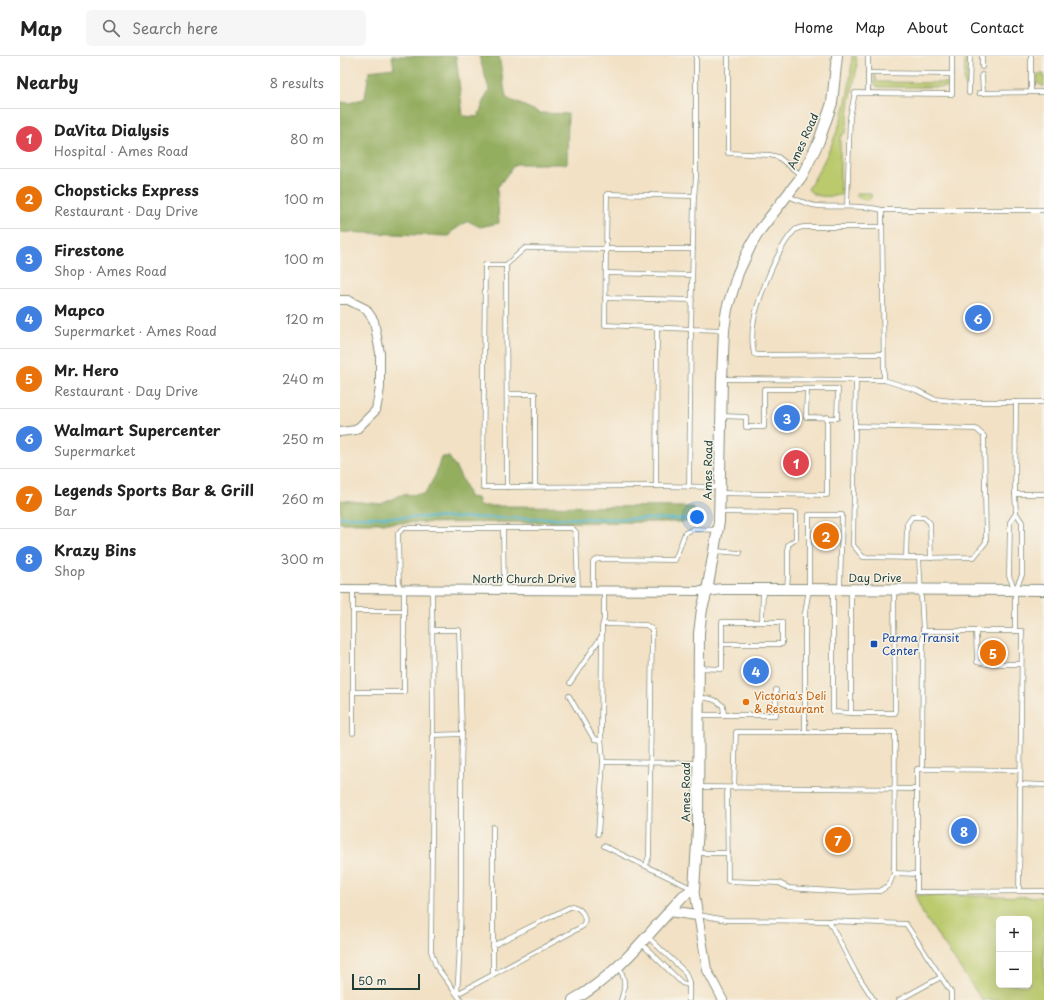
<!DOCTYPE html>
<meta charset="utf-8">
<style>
:root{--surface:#fff;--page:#f6f6f6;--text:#222;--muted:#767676;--line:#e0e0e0;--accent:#c8321e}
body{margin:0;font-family:"Playpen Sans",sans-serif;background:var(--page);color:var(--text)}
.controls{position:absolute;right:12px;bottom:12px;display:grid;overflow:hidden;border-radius:6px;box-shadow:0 4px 16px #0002}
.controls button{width:36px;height:36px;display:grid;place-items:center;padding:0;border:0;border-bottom:1px solid var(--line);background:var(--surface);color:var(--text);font:20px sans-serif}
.scale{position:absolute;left:12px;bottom:10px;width:68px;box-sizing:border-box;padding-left:4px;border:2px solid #1f3d34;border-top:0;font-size:11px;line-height:14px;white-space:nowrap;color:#1f3d34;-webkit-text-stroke:3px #f7f3e8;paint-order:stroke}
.you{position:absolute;left:357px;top:461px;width:14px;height:14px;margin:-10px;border:3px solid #fff;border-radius:50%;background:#1a73e8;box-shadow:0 0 0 6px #1a73e833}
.badge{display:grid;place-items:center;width:26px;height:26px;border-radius:50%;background:var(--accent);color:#fff;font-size:13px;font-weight:700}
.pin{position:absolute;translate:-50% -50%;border:2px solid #fff;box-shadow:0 1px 4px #0006}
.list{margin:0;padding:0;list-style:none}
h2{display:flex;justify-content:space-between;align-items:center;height:52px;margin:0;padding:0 16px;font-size:17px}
h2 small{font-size:13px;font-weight:400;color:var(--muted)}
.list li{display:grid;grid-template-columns:26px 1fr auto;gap:12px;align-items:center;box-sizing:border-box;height:60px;padding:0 16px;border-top:1px solid var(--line)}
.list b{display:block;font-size:15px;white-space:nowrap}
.list p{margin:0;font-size:13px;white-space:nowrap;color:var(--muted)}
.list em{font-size:13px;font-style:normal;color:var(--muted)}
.icon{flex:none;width:22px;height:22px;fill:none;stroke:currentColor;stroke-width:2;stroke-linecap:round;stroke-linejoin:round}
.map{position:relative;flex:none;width:704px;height:944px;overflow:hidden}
header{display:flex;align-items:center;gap:24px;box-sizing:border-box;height:56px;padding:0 20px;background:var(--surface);border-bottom:1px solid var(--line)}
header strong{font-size:19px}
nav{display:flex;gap:22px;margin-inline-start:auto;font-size:14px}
.search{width:280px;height:36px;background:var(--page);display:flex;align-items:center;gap:10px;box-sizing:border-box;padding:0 14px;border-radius:6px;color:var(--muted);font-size:15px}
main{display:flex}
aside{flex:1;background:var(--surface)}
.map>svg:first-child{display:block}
.green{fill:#bbca6d;stroke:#6d8450;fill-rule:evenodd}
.forest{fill:#94ae60;stroke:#5a764a}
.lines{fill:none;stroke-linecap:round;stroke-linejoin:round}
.stream{stroke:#49b1c8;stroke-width:2.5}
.service-casing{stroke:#888f7c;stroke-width:5.5}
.minor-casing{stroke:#888f7c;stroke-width:10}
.tertiary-casing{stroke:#888f7c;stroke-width:12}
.service{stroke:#fff;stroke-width:4}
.minor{stroke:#fff;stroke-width:8}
.tertiary{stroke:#fff;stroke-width:10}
.transit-dot{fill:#1a4fb4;stroke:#f7f3e8;stroke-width:1.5}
.food-dot{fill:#e8710a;stroke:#f7f3e8;stroke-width:1.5}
.labels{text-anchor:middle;stroke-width:3;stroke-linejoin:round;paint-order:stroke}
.street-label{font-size:11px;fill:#1f3d34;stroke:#f7f3e8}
.transit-label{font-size:11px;fill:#164399;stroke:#f7f3e8;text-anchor:start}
.food-label{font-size:11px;fill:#c56008;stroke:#f7f3e8;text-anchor:start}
</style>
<header>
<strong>Map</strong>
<div class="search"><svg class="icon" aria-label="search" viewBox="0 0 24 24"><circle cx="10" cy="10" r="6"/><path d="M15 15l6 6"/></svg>Search here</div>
<nav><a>Home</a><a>Map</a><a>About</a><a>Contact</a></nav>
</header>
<main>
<aside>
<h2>Nearby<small>8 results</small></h2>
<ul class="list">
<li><span class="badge" style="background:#e0444e">1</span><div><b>DaVita Dialysis</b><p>Hospital · Ames Road</p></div><em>80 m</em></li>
<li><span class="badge" style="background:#e8710a">2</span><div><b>Chopsticks Express</b><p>Restaurant · Day Drive</p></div><em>100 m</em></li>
<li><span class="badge" style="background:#3f7fe0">3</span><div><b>Firestone</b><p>Shop · Ames Road</p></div><em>100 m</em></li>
<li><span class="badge" style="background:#3f7fe0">4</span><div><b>Mapco</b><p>Supermarket · Ames Road</p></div><em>120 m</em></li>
<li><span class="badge" style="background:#e8710a">5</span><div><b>Mr. Hero</b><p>Restaurant · Day Drive</p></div><em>240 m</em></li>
<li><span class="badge" style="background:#3f7fe0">6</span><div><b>Walmart Supercenter</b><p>Supermarket</p></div><em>250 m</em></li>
<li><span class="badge" style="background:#e8710a">7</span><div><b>Legends Sports Bar &amp; Grill</b><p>Bar</p></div><em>260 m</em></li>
<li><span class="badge" style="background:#3f7fe0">8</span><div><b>Krazy Bins</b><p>Shop</p></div><em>300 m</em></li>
</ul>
</aside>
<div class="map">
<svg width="704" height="944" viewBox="0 0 704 944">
<rect width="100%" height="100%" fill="#f7f3e8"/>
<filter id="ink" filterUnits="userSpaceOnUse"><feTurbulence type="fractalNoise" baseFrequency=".025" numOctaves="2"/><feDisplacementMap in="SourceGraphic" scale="8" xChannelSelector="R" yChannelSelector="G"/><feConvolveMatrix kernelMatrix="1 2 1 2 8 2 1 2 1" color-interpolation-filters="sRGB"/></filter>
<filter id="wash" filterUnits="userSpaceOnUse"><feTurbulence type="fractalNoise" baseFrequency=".012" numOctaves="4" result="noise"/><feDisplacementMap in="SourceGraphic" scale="16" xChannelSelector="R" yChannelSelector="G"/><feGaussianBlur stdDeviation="0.9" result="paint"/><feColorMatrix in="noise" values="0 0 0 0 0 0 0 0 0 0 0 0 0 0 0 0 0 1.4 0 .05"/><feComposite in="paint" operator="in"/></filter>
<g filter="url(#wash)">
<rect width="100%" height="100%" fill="#f2e1c5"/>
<g class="green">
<path d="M 512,0 L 516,0 L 517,11 L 510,44 L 506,76 L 500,81 L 500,134 L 506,130 L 507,131 L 503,138 C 492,141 475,143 468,133 C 494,91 510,50 512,0 Z"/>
<polygon points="625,0 629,0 628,30 627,31 624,26"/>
<polygon points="698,18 704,18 704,31 697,27"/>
<polygon points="535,19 537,26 610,27 611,30 609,31 538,31 534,28"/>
<polygon points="518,137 530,137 532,139 530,143 525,144 517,141 516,138"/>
<path d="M 575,839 L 704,841 L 704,944 L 642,944 L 583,858 ZM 659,863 L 689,863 L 689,929 L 659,929 Z"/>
</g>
<g class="forest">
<polygon points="52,0 116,0 123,60 138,61 149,33 139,0 159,0 166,42 200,57 228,58 227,108 175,108 157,132 159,167 140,171 128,165 111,176 109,180 0,176 0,46 10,47 25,42 29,15 54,12"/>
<path d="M 101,401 L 109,401 C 117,413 125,427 129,441 L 137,442 L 139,450 L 353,451 L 356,459 L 356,464 L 349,466 L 0,467 L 0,444 L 41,448 L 61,439 L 85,438 L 96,418 Z"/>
</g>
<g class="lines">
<polyline class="stream" points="0,461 354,463"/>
</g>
</g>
<g filter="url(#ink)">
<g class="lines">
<defs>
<g id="service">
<polyline points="388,0 388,97 430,99 438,101 462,120"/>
<polyline points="642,0 642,11"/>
<polyline points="691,0 691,36"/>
<polyline points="528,17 612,18"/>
<polyline points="642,19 643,37"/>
<polyline points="528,37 528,0"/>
<polyline points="629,37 630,0"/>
<polyline points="639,37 704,36"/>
<path d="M 448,140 C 458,144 468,149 478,150 C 499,152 521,148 542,154 L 704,154"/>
<polyline points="354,141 356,122 356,0"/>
<polyline points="507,150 510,61 515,37 612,38 612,0"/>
<polyline points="542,154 544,324"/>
<path d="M 542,171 L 464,171 C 461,171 458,172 455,174 C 438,190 416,247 413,270 C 412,279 412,289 414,298 L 417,299 L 543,298"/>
<polyline points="166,209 167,431 313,430 379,431"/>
<polyline points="266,217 352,219"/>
<polyline points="265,242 352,244"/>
<polyline points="382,323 544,324 576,334 594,343 622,346 676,346 675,438 676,457 682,466 682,519 676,532"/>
<polyline points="167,338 195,338 195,431"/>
<polyline points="676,346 704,346"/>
<polyline points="382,360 406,361 406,371 424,371 424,333 498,333 497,362 466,361 467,333"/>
<polyline points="515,370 516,324"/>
<polyline points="316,430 317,271"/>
<polyline points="167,431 143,431 145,209 166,209 185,192 266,193 267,138 354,140 351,273 384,274"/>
<polyline points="349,431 351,273 265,269 266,193 353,193"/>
<polyline points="380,437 487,439 487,361"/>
<polyline points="675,438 704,438"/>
<polyline points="380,456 456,457 456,483 448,489 448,519 447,533"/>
<polyline points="163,472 164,534"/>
<polyline points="375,495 400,497"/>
<polyline points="566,502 567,468 572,461 584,461 590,467 591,502"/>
<polyline points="579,502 523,501 513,489 515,370 636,373 644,380 646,486 634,501 579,502 583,575 582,713"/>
<polyline points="13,533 13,677"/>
<polyline points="59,533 58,477 64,472 232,472 236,476 238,534"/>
<polyline points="493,533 493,656 511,657"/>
<polyline points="92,534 93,679 122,678 119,574 92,574"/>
<polyline points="253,534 253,506 258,503 335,504 345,477 353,473 378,474"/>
<polyline points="511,534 511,657 555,657 554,534"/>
<polyline points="13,555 64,555"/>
<polyline points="422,566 442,566 442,588 382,588 382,566 422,566 423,533"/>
<polyline points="263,568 306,569 312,573 309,800 306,809"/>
<polyline points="583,575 682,575 679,835"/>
<polyline points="636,575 637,606 646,608 681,608"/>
<polyline points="675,575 675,534 669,520 670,466 676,457"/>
<polyline points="359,612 382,613 382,588"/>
<polyline points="230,627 261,581"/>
<polyline points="12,636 64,636 64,534"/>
<polyline points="229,640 254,683 261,684"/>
<path d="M 360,642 C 370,642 376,643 383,650 L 384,659"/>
<polyline points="358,659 436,659 436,634"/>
<polyline points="465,676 465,557 469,533 469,459 502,459 500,533"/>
<polyline points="93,679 91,895 96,910 121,944"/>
<polyline points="263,706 357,707"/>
<polyline points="679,728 704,729"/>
<polyline points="359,731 577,733"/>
<polyline points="387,732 388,825 439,827 449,832 506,836 540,835 549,829 554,817 555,676 396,676 394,732"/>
<polyline points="153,771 153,917"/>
<polyline points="258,778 263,706 261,680 262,571 264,563 264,534"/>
<polyline points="264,790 353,833"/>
<polyline points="357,797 388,797"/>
<polyline points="554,817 577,818 577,836 704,835"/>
<polyline points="577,818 577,713 680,714"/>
<polyline points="359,859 386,864 489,865 515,915 534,944"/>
<polyline points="489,865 566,868 611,936 611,944"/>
<polyline points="308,881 345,916 349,926 349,944"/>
<polyline points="302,888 342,927 349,929"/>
<path d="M 279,910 C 285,923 286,930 281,944"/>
<path d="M 117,937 C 124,852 119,764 122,678"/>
<path d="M 117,938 L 243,870 C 248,861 241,852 232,850 L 154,889"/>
<polyline points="559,944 601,921"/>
</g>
<g id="minor">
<polyline points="0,244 8,244 26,253 34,265 40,297 40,332 36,354 16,374 0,376"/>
<polyline points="0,533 367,535"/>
<polyline points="354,833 367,914 383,944"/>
</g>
<g id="tertiary">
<polyline points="367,535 382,533 447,533 704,534"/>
<polyline points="329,855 357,859"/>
<path d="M 233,944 C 275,922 311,875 343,840 L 354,833 L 358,772 L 359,577 L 362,553 L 367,535 L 379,466 L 382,323 L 384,274 L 387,253 L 398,217 L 411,189 L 420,174 L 462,120 L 479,85 L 492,47 L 497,0"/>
</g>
</defs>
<use href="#service" class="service-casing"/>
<use href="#minor" class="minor-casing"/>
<use href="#tertiary" class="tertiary-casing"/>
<use href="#service" class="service"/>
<use href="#minor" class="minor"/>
<use href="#tertiary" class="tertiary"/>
</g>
</g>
<rect class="transit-dot" x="530" y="584" width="8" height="8" rx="2"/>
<circle class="food-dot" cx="406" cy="646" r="4"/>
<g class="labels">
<g class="street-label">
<text transform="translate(463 85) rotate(-66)" y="4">Ames Road</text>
<text transform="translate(368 414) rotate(-89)" y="4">Ames Road</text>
<text x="535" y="526">Day Drive</text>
<text x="184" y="527">North Church Drive</text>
<text transform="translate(346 736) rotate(-90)" y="4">Ames Road</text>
</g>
<g class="transit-label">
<text x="542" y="586">Parma Transit<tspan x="542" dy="13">Center</tspan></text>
</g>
<g class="food-label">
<text x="414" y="644">Victoria's Deli<tspan x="414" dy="13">&amp; Restaurant</tspan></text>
</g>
</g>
</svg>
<div class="controls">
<button>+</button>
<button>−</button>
</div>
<div class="scale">50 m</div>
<div class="you"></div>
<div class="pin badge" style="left:456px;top:407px;background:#e0444e">1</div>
<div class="pin badge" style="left:486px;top:480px;background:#e8710a">2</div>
<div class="pin badge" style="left:447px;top:362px;background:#3f7fe0">3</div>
<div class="pin badge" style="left:416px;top:615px;background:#3f7fe0">4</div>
<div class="pin badge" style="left:653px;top:597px;background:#e8710a">5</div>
<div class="pin badge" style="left:638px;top:262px;background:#3f7fe0">6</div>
<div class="pin badge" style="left:498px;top:784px;background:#e8710a">7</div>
<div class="pin badge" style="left:624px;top:775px;background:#3f7fe0">8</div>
</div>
</main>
